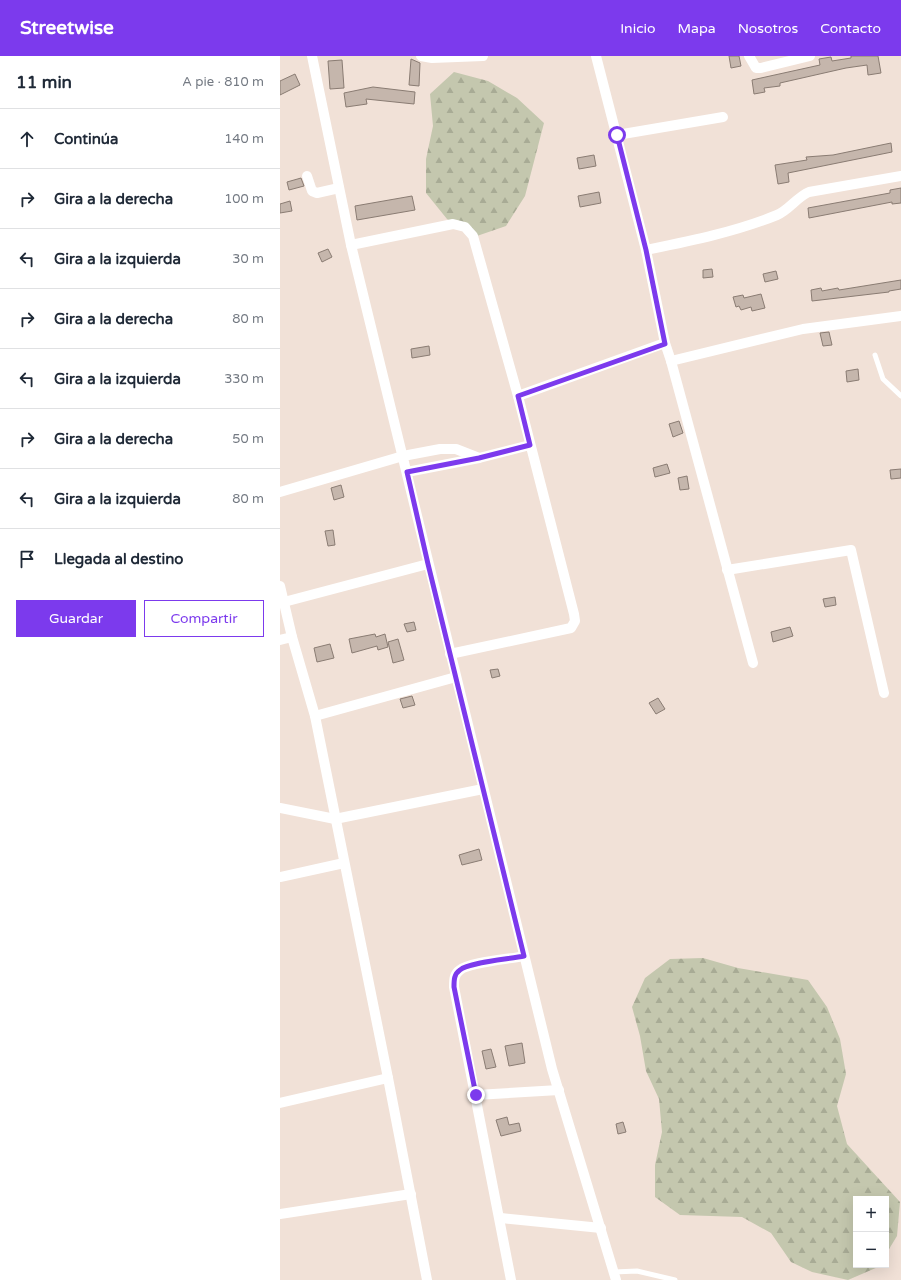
<!DOCTYPE html>
<html lang="es">
<meta charset="utf-8">
<style>
:root{--surface:#fff;--page:#f6f6f7;--text:#1f2937;--muted:#747a83;--line:#e0e1e3;--accent:#7c3aed}
body{margin:0;font-family:"Varela Round",sans-serif;background:var(--page);color:var(--text)}
.controls{position:absolute;right:12px;bottom:12px;display:grid;overflow:hidden;border-radius:0px;box-shadow:0 4px 16px #0002}
.controls button{width:36px;height:36px;display:grid;place-items:center;padding:0;border:0;border-bottom:1px solid var(--line);background:var(--surface);color:var(--text);font:20px sans-serif}
.stop{position:absolute;width:12px;height:12px;margin:-9px;border:3px solid #7c3aed;border-radius:50%;background:#fff}
.stop.end{background:#7c3aed;border-color:#fff;box-shadow:0 1px 4px #0008}
.list{margin:0;padding:0;list-style:none}
h2{display:flex;justify-content:space-between;align-items:center;height:52px;margin:0;padding:0 16px;font-size:17px}
h2 small{font-size:13px;font-weight:400;color:var(--muted)}
.list li{display:grid;grid-template-columns:26px 1fr auto;gap:12px;align-items:center;box-sizing:border-box;height:60px;padding:0 16px;border-top:1px solid var(--line)}
.list b{display:block;font-size:15px;white-space:nowrap}
.list em{font-size:13px;font-style:normal;color:var(--muted)}
.actions{display:flex;gap:8px;padding:12px 16px}
.actions a{flex:1;padding:9px 0;border:1px solid var(--accent);border-radius:0px;text-align:center;font-size:14px;color:var(--accent)}
.actions .main{background:var(--accent);color:#fff}
.icon{flex:none;width:22px;height:22px;fill:none;stroke:currentColor;stroke-width:2;stroke-linecap:round;stroke-linejoin:round}
.map{position:relative;flex:none;width:621px;height:1224px;overflow:hidden}
header{display:flex;align-items:center;gap:24px;box-sizing:border-box;height:56px;padding:0 20px;background:var(--accent);color:#fff}
header strong{font-size:19px}
nav{display:flex;gap:22px;margin-inline-start:auto;font-size:14px}
main{display:flex}
aside{flex:1;background:var(--surface)}
.map>svg:first-child{display:block}
.forest{fill:url(#forest-firs)}
.building{fill:#c5b6ac;stroke:#8a7c73}
.lines{fill:none;stroke-linecap:round;stroke-linejoin:round}
.lane{stroke:#fff;stroke-width:5}
.street{stroke:#fff;stroke-width:10}
.route{stroke:#7c3aed;stroke-width:5}
</style>
<header>
<strong>Streetwise</strong>
<nav><a>Inicio</a><a>Mapa</a><a>Nosotros</a><a>Contacto</a></nav>
</header>
<main>
<aside>
<h2>11 min<small>A pie · 810 m</small></h2>
<ul class="list">
<li><svg class="icon" aria-label="ahead" viewBox="0 0 24 24"><path d="M12 20V5M6 11l6-6 6 6"/></svg><div><b>Continúa</b></div><em>140 m</em></li>
<li><svg class="icon" aria-label="right" viewBox="0 0 24 24"><path d="M7 20v-9h11M14 6l5 5-5 5"/></svg><div><b>Gira a la derecha</b></div><em>100 m</em></li>
<li><svg class="icon" aria-label="left" viewBox="0 0 24 24"><path d="M17 20v-9H6M10 6l-5 5 5 5"/></svg><div><b>Gira a la izquierda</b></div><em>30 m</em></li>
<li><svg class="icon" aria-label="right" viewBox="0 0 24 24"><path d="M7 20v-9h11M14 6l5 5-5 5"/></svg><div><b>Gira a la derecha</b></div><em>80 m</em></li>
<li><svg class="icon" aria-label="left" viewBox="0 0 24 24"><path d="M17 20v-9H6M10 6l-5 5 5 5"/></svg><div><b>Gira a la izquierda</b></div><em>330 m</em></li>
<li><svg class="icon" aria-label="right" viewBox="0 0 24 24"><path d="M7 20v-9h11M14 6l5 5-5 5"/></svg><div><b>Gira a la derecha</b></div><em>50 m</em></li>
<li><svg class="icon" aria-label="left" viewBox="0 0 24 24"><path d="M17 20v-9H6M10 6l-5 5 5 5"/></svg><div><b>Gira a la izquierda</b></div><em>80 m</em></li>
<li><svg class="icon" aria-label="arrive" viewBox="0 0 24 24"><path d="M6 21V4h12l-3 4 3 4H6"/></svg><div><b>Llegada al destino</b></div></li>
</ul>
<div class="actions"><a class="main">Guardar</a><a>Compartir</a></div>
</aside>
<div class="map">
<svg width="621" height="1224" viewBox="0 0 621 1224">
<defs>
<pattern id="forest-firs" width="22" height="20" patternUnits="userSpaceOnUse"><rect width="22" height="20" fill="#c4c7ae"/><path d="M5 1l3.5 6h-7zM16 11l3.5 6h-7z" fill="#a8ab95"/></pattern>
</defs>
<rect width="100%" height="100%" fill="#f1e1d7"/>
<g class="forest">
<polygon points="174,16 208,25 237,42 264,67 245,140 226,170 194,181 167,163 146,137 146,103 153,70 150,38"/>
<polygon points="423,902 458,912 528,924 547,951 560,983 566,1018 557,1050 567,1088 620,1146 617,1180 606,1198 606,1143 576,1143 576,1209 599,1209 598,1211 568,1224 532,1216 511,1206 491,1177 462,1161 400,1159 375,1141 375,1109 382,1076 379,1043 366,1015 360,980 352,951 365,922 390,903"/>
</g>
<g class="building">
<polygon points="449,0 459,0 461,10 451,12"/>
<polygon points="571,0 598,0 601,17 588,19 587,9 566,12 500,27 500,30 484,32 485,36 474,38 472,24 540,9 539,3 551,1 552,5 571,2"/>
<polygon points="131,3 140,7 139,30 129,29"/>
<polygon points="62,4 64,32 50,33 48,5"/>
<polygon points="15,18 20,29 0,39 0,25"/>
<polygon points="93,31 135,36 134,48 86,43 87,48 66,51 64,37"/>
<polygon points="611,87 612,96 508,117 509,126 498,128 495,109 527,104 526,101 553,99"/>
<polygon points="314,99 316,110 299,113 297,102"/>
<polygon points="21,122 24,130 9,134 7,126"/>
<polygon points="621,132 621,147 612,148 612,146 529,162 528,152 610,137 610,134"/>
<polygon points="319,136 321,147 300,151 298,140"/>
<polygon points="132,140 135,154 77,164 75,150"/>
<polygon points="10,145 12,155 0,157 0,148"/>
<polygon points="48,193 52,201 42,206 38,197"/>
<polygon points="432,213 433,221 423,222 423,214"/>
<polygon points="496,215 498,223 485,226 483,218"/>
<polygon points="621,224 621,233 609,235 609,236 532,245 531,234 541,232 542,235 558,232 559,234"/>
<polygon points="481,238 485,252 472,255 471,251 461,254 459,250 456,251 453,241 463,239 464,242"/>
<polygon points="549,276 552,289 543,290 540,277"/>
<polygon points="149,290 150,299 132,302 131,293"/>
<polygon points="578,313 579,324 567,326 566,315"/>
<polygon points="399,365 403,377 393,381 389,368"/>
<polygon points="387,408 390,417 375,421 373,412"/>
<polygon points="621,413 621,422 611,423 610,414"/>
<polygon points="407,420 409,433 400,434 398,422"/>
<polygon points="61,429 64,441 54,444 51,432"/>
<polygon points="53,474 55,489 48,490 45,475"/>
<polygon points="555,541 556,549 545,551 543,543"/>
<polygon points="134,566 136,574 127,576 124,568"/>
<polygon points="510,571 513,580 493,586 491,576"/>
<polygon points="95,578 96,581 105,578 108,591 98,594 97,590 72,597 69,583"/>
<polygon points="118,583 124,604 113,607 108,586"/>
<polygon points="50,588 54,602 37,606 34,592"/>
<polygon points="218,613 220,620 212,622 210,614"/>
<polygon points="132,640 135,649 123,652 120,643"/>
<polygon points="378,642 385,653 376,658 369,647"/>
<polygon points="199,793 202,804 182,809 179,799"/>
<polygon points="242,987 245,1007 229,1010 225,990"/>
<polygon points="211,993 216,1011 206,1013 202,995"/>
<polygon points="227,1061 229,1069 239,1067 241,1075 221,1080 216,1064"/>
<polygon points="343,1066 346,1076 338,1078 336,1068"/>
</g>
<g class="lines">
<g class="lane">
<polyline points="595,299 603,323 621,340"/>
<polyline points="334,1216 357,1215 395,1224"/>
</g>
<g class="street">
<polyline points="32,0 71,189 272,1013 336,1224"/>
<polyline points="141,0 152,2 203,0"/>
<polyline points="316,0 366,194 385,287 391,305 473,607"/>
<polyline points="469,0 476,12 481,12 530,0"/>
<polyline points="337,79 443,61"/>
<polyline points="27,120 32,135 37,137 59,132"/>
<polyline points="71,189 173,168 185,171 193,180 238,340 294,558 295,565 291,572 170,598"/>
<path d="M 366,194 C 410,185 455,176 497,159 C 509,154 517,141 529,136 L 621,120"/>
<polyline points="391,305 523,273 621,260"/>
<polyline points="238,340 385,287"/>
<polyline points="127,416 199,402 250,389"/>
<polyline points="0,436 123,400 160,393 176,393 199,402"/>
<polyline points="447,514 571,494 604,637"/>
<polyline points="0,530 12,581 35,660 108,1022 147,1224"/>
<polyline points="4,546 148,508"/>
<polyline points="0,584 12,581"/>
<polyline points="35,660 176,621"/>
<polyline points="0,752 55,763 203,733"/>
<polyline points="0,821 64,807"/>
<polyline points="196,1039 279,1034"/>
<polyline points="0,1047 108,1022"/>
<polyline points="0,1158 131,1138"/>
<polyline points="221,1162 321,1172"/>
<path d="M 231,1224 L 174,931 C 174,924 174,918 180,914 C 189,906 231,903 244,900"/>
</g>
</g>
<g class="lines">
<path class="route" d="M 196,1039 L 174,931 C 174,924 174,918 180,914 C 189,906 231,903 244,900 L 148,508 L 127,416 L 199,402 L 250,389 L 238,340 L 385,288 L 366,194 L 337,79"/>
</g>
</svg>
<div class="controls">
<button>+</button>
<button>−</button>
</div>
<div class="stop" style="left:337px;top:79px"></div>
<div class="stop end" style="left:196px;top:1039px"></div>
</div>
</main>
